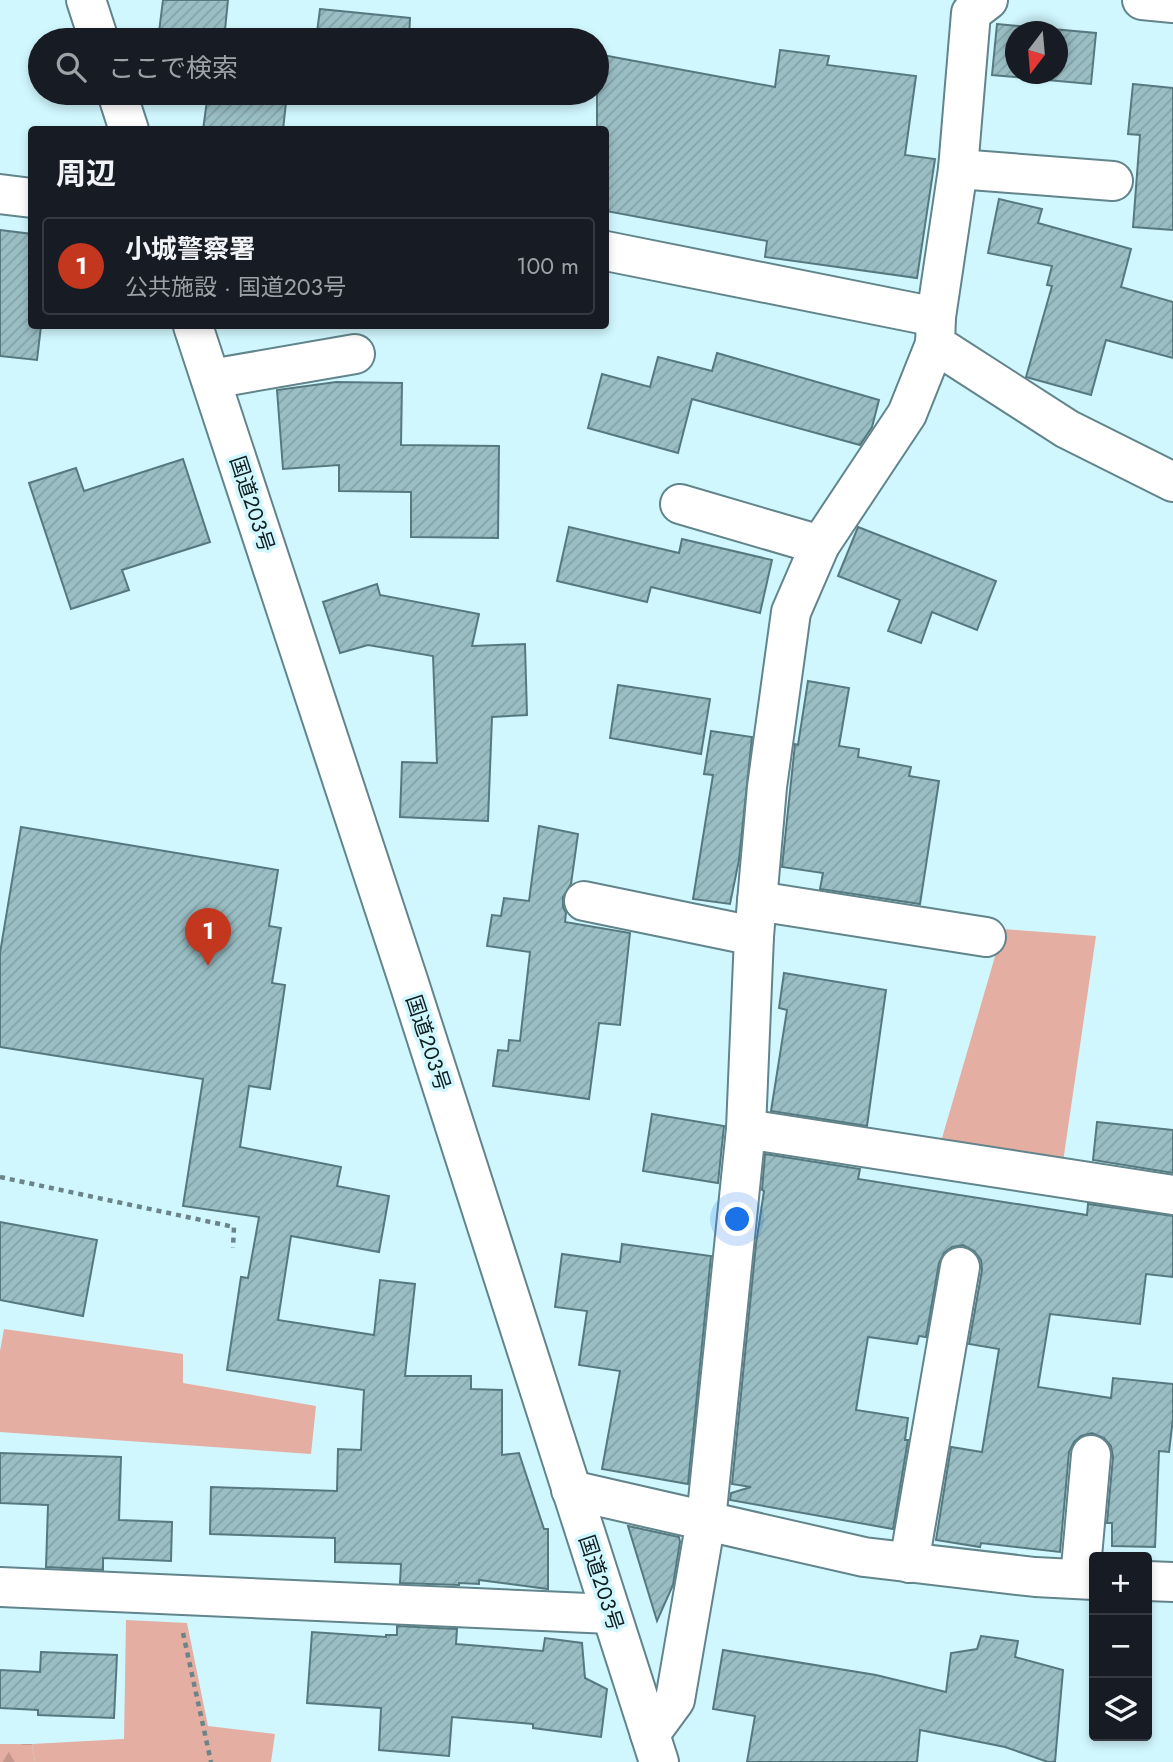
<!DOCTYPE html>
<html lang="ja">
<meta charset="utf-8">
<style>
:root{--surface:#171b24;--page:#20242c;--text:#f1f3f6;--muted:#9ea1a6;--line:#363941;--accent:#c2371e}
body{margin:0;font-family:Jost,"Noto Sans JP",sans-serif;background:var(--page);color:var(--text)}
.controls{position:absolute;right:21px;bottom:21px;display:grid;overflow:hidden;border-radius:7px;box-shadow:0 4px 10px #0003}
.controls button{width:63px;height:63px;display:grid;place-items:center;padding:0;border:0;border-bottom:2px solid var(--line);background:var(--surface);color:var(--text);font:35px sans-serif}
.compass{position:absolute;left:1005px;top:21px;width:63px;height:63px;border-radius:50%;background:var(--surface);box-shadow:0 4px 10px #0003;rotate:196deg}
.you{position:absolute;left:738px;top:1220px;width:24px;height:24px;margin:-18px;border:5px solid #fff;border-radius:50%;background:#1a73e8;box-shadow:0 0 0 10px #1a73e833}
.badge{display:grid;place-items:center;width:46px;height:46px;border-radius:50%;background:var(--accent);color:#fff;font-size:23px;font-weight:700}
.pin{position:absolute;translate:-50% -58px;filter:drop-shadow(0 2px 4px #0008)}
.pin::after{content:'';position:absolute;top:37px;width:24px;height:21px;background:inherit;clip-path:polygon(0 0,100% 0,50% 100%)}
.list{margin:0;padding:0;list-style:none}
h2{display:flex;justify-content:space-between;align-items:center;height:91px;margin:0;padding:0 28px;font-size:30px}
h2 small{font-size:23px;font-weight:400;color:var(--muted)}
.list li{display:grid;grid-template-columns:46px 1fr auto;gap:21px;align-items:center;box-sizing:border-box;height:98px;margin:0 14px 14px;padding:0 14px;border:2px solid var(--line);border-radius:7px}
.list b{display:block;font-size:26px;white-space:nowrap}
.list p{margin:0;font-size:23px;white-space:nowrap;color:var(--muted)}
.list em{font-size:23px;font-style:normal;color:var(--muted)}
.icon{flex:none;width:38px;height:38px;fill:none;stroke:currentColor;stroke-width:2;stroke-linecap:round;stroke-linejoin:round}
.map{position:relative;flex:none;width:1173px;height:1762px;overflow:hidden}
.search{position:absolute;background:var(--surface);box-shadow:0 4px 10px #0003;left:28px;top:28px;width:581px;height:77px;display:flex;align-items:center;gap:18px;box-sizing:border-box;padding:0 24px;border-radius:38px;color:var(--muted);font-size:26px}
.panel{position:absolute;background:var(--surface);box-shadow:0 4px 10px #0003;left:28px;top:126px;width:581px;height:203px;border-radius:7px}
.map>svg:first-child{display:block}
.forest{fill:url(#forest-firs)}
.garden{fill:#e5aea2}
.building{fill:url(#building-hatch);stroke:#56797f;stroke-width:2;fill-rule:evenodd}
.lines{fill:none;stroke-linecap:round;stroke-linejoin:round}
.minor-casing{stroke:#62848b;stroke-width:42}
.highway-casing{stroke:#62848b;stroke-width:42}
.path{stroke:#6a8488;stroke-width:4.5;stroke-dasharray:5 5;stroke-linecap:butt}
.minor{stroke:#fff;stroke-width:38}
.highway{stroke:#fff;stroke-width:38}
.labels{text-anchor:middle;stroke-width:7;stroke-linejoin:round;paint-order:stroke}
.street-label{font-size:21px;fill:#0f1e20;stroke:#d1f7fe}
</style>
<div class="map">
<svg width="1173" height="1762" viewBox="0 0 1173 1762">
<defs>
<pattern id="forest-firs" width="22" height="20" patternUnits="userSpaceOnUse" patternTransform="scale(1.75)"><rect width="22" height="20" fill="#e5aea2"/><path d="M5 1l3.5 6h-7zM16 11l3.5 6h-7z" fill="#c3958b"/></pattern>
<pattern id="building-hatch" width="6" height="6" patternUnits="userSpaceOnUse" patternTransform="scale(1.75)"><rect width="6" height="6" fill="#99bec4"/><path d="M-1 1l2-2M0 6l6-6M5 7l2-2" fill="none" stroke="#83a3a8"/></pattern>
</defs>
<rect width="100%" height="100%" fill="#d1f7fe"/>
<polygon class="forest" points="0,1744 32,1744 35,1762 0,1762"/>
<g class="garden">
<polygon points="1003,929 1096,936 1063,1162 940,1145"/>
<polygon points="4,1329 183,1354 183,1383 316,1406 311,1454 0,1432 0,1351"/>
<polygon points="126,1620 187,1623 208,1726 275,1734 271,1762 35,1762 32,1744 124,1739"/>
</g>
<g class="building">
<polygon points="163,0 228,0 224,40 158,40"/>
<polygon points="320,9 410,18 409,40 316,40"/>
<path d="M 997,24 L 1096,33 L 1091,84 L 992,75 ZM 1016,32 L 1058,32 L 1058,74 L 1016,74 Z"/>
<polygon points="780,50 829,56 827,65 916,76 905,155 935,159 917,278 765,257 767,241 606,211 606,130 597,130 597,54 775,87"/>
<polygon points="1133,84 1173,88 1173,230 1133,227 1140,135 1128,134"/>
<polygon points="208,93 287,93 283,130 203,130"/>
<polygon points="999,199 1042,209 1038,223 1131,249 1121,287 1173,302 1173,358 1106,340 1091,395 1026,377 1052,286 1047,285 1052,266 988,253"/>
<polygon points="0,230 32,234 32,326 41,326 37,360 0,356"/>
<polygon points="717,353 879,400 872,427 860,445 692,399 678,453 588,428 602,374 650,387 658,357 712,371"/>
<polygon points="336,382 402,383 401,445 499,446 498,538 411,537 411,492 339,491 339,465 283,469 277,390"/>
<polygon points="183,459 210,542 122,570 129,590 71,609 29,483 76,468 84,491"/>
<polygon points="569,527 679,553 682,539 772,560 760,613 651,587 647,602 557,581"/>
<polygon points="858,527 996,581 977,630 932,612 921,643 888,631 900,600 838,576"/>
<polygon points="377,584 380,595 479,614 472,646 525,644 527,715 492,717 488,821 400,817 402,762 437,763 433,656 368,645 340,653 323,602"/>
<polygon points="808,681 849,688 839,746 859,749 858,757 911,767 909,776 939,781 920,904 820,889 823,873 782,867 795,744 798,745"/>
<polygon points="618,685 710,699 701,754 610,738"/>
<polygon points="711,731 752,737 739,860 730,904 693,899 713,775 704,774"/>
<polygon points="539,826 578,834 571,884 563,897 563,907 566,913 565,922 630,933 620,1025 599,1023 589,1099 493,1086 498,1050 508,1051 509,1040 520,1041 530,952 487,946 492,915 501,916 504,898 529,901"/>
<polygon points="21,827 278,870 269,926 281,928 272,983 285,985 270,1089 249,1086 240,1147 341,1167 337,1186 389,1196 379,1252 291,1236 278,1320 374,1335 380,1280 415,1284 405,1376 471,1376 471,1389 502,1390 502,1455 519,1453 544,1529 548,1529 548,1589 479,1580 479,1584 459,1583 459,1585 400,1583 401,1564 335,1562 335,1538 210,1534 211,1487 337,1491 338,1449 361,1450 364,1390 227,1370 241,1277 248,1278 259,1217 183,1206 203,1079 0,1047 0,953"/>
<polygon points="784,973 886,990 867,1126 771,1111 787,1010 779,1008"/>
<polygon points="652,1114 724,1126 718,1183 643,1171"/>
<polygon points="1097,1122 1173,1130 1173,1173 1093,1160"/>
<polygon points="765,1154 860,1169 858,1179 1087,1215 1088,1204 1173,1216 1173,1277 1146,1274 1140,1324 1050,1314 1038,1387 1111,1398 1113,1378 1173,1384 1173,1418 1169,1452 1159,1451 1155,1547 1112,1546 1112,1523 1107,1523 1113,1457 1111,1446 1104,1438 1092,1433 1081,1436 1074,1442 1069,1452 1060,1552 981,1543 980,1547 936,1540 951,1447 982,1452 999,1349 969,1344 982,1270 981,1260 974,1251 963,1245 952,1247 944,1253 939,1263 926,1337 919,1336 917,1344 868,1337 856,1410 908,1418 905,1440 908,1440 893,1529 730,1500 731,1493 751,1487 732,1484 756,1244 764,1191 762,1190"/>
<polygon points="0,1222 97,1240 83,1316 0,1300"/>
<polygon points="622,1244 711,1256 688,1484 602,1469 620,1371 579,1365 587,1311 555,1307 562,1254 620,1262"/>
<polygon points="0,1453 121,1457 119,1520 172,1522 171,1561 103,1558 103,1570 46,1567 48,1505 0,1503"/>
<polygon points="628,1526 679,1537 680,1542 673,1585 657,1621"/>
<polygon points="397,1626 457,1629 456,1644 543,1651 545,1638 582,1643 585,1678 607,1689 601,1737 533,1728 533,1724 452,1717 449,1756 379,1750 381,1708 307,1703 312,1632 386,1637 386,1635 397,1635"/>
<polygon points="981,1636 1018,1641 1015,1657 1063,1670 1055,1762 1048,1762 1005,1747 920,1730 917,1762 747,1762 755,1716 713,1709 723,1650 876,1675 946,1692 951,1653 977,1649"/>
<polygon points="41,1652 117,1655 114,1718 38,1715 38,1710 0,1708 0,1670 40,1672"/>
</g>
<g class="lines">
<defs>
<g id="minor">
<polyline points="988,0 971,13 958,169 936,317 935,344 1067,429 1173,482"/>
<polyline points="1142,0 1173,3"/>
<polyline points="958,169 1113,181"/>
<polyline points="0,194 32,198"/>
<polyline points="606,251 936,317"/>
<polyline points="211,379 355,354"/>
<polyline points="680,504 820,545"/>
<polyline points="584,901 754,936"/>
<polyline points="757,901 986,937"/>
<polyline points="746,1129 1173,1195"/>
<polyline points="571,1490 864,1557 1035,1577 1094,1580"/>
<polyline points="909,1563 960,1267"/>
<polyline points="1080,1579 1091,1455"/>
<polyline points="1147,1581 1173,1582"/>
<polyline points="0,1587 611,1614"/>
<polyline points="650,1734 675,1700 706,1520 746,1129 754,936 767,787 791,612 820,545 907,414 935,344"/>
</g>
<g id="highway">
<polyline points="86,0 99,40"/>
<polyline points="117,93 129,130"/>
<polyline points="193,326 408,980 659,1762"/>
</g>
</defs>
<use href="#minor" class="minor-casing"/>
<use href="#highway" class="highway-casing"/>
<g class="path">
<polyline points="0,1177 234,1227 233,1248"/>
<polyline points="183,1633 211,1762"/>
</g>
<use href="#minor" class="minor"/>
<use href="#highway" class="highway"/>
</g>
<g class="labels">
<g class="street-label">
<text transform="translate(252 504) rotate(72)" y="7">国道203号</text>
<text transform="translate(428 1043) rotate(72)" y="7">国道203号</text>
<text transform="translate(601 1583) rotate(72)" y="7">国道203号</text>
</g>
</g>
</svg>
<div class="controls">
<button>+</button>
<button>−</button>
<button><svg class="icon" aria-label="layers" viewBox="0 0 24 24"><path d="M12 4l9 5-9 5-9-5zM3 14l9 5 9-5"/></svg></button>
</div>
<svg class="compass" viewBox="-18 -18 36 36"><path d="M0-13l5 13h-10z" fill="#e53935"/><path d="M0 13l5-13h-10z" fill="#9ea1a6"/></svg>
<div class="you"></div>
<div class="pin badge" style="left:208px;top:966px">1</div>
<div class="search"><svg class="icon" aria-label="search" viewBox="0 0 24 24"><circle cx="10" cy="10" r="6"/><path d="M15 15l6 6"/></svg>ここで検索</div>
<section class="panel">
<h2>周辺<small></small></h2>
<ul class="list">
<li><span class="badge">1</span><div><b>小城警察署</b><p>公共施設 · 国道203号</p></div><em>100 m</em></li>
</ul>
</section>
</div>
